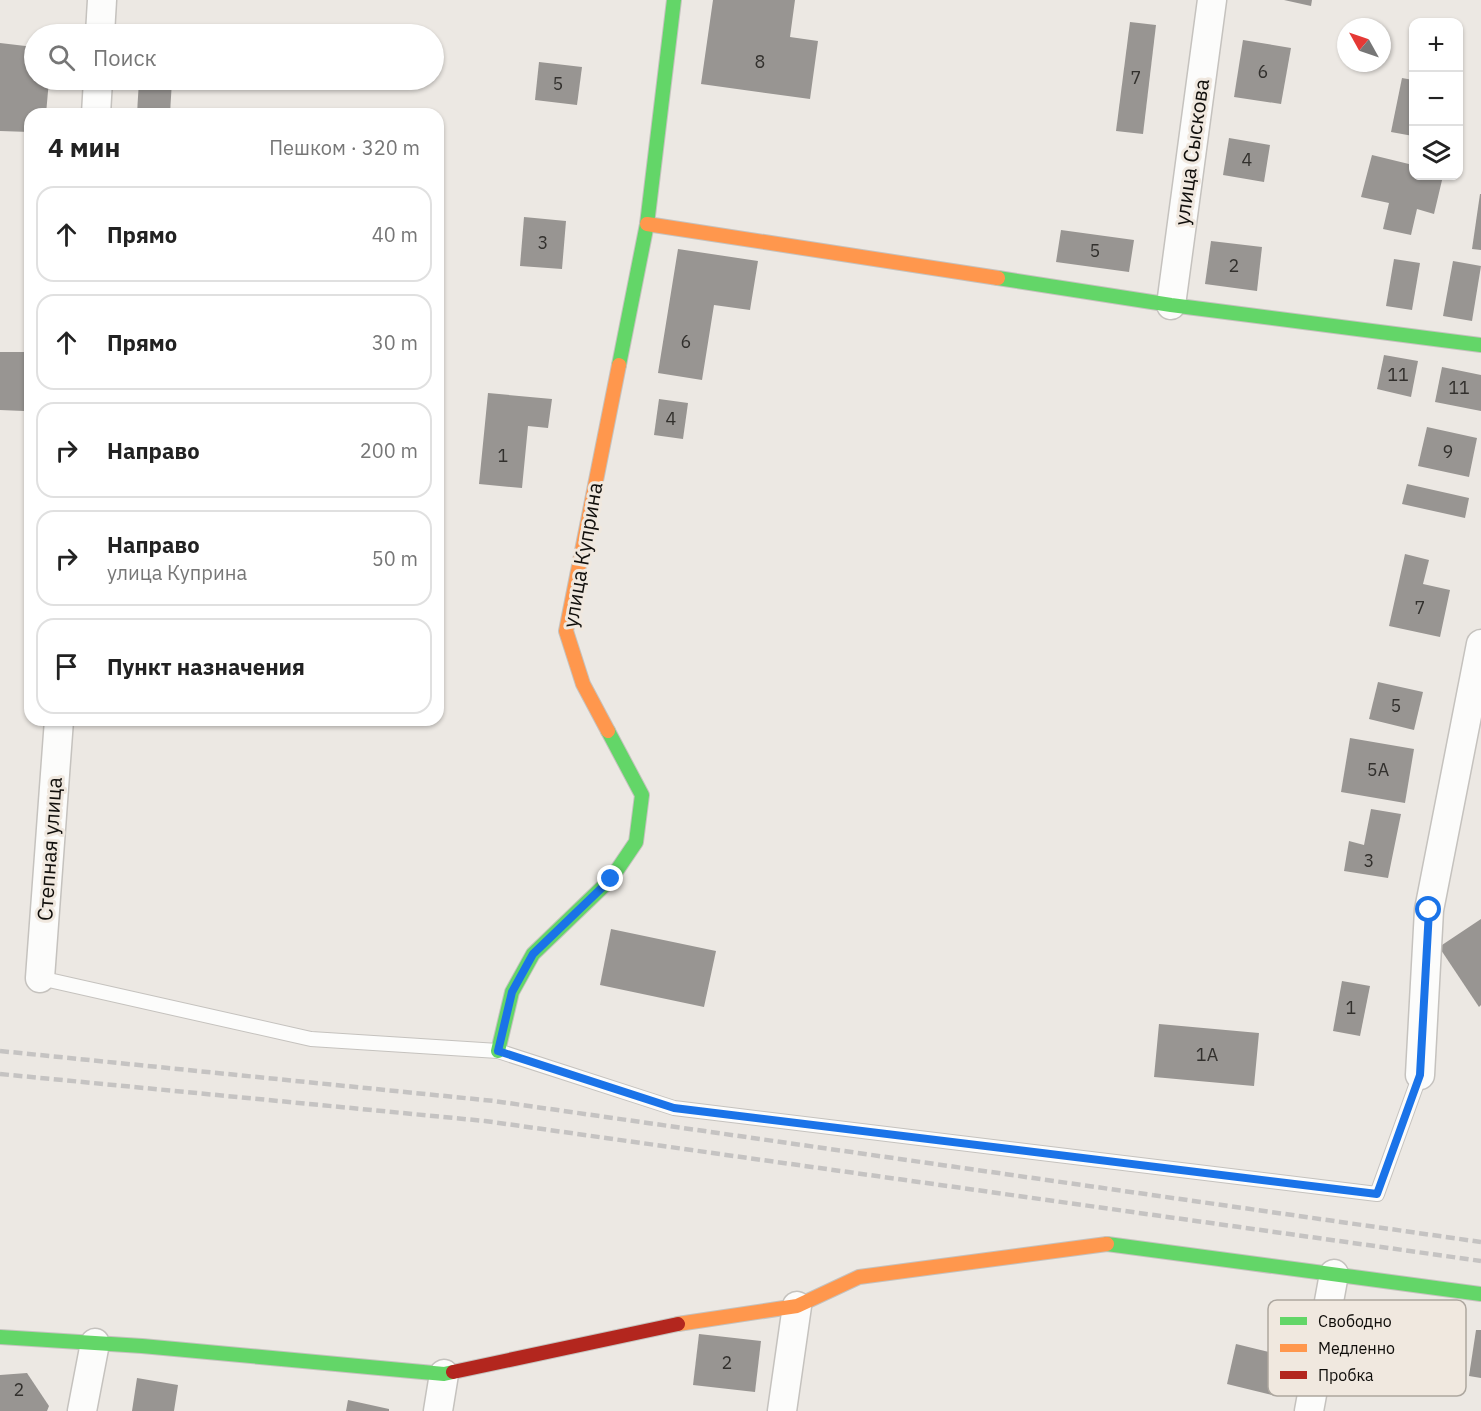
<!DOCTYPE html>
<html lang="ru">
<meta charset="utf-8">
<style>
:root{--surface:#fff;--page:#f2f2f2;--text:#222;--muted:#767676;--line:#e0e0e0}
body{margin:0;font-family:"IBM Plex Sans",sans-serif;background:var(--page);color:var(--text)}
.controls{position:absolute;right:18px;top:18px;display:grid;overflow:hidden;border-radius:12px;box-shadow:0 2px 4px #0004}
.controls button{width:54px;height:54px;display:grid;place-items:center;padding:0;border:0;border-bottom:2px solid var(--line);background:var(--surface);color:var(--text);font:30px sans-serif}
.compass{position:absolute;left:1337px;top:18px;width:54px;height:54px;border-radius:50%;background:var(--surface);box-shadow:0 2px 4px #0004;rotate:310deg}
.stop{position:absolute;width:18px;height:18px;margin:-14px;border:4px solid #1a73e8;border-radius:50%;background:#fff}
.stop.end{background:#1a73e8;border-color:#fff;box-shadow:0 2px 6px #0008}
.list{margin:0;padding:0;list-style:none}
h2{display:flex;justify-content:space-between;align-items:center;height:78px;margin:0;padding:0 24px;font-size:26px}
h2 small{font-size:20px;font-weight:400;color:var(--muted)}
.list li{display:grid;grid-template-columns:39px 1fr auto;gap:18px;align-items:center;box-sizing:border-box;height:96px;margin:0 12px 12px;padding:0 12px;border:2px solid var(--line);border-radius:18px}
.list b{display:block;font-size:22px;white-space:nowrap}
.list p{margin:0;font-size:20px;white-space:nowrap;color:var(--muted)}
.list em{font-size:20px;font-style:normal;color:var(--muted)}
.icon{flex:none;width:33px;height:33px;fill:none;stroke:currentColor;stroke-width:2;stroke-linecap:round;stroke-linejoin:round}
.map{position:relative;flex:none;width:1481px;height:1411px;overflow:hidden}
.search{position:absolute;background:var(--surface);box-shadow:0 2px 4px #0004;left:24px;top:24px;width:420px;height:66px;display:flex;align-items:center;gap:15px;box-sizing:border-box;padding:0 21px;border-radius:33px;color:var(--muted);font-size:22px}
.panel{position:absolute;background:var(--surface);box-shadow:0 2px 4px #0004;left:24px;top:108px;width:420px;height:618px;border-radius:18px}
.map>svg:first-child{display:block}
.building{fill:#989592}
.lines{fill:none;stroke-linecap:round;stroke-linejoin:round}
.lane-casing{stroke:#c5c2be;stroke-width:16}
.street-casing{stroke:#c5c2be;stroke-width:31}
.fast-casing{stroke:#c5c2be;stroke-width:16}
.slow-casing{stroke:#c5c2be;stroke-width:16}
.jam-casing{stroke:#c5c2be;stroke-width:16}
.lane{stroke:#fcfcfb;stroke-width:14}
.street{stroke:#fcfcfb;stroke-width:28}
.fast{stroke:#63d668;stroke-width:14}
.slow{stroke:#ff974d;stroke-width:14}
.jam{stroke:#b3261e;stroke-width:14}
.rail{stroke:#c5c3c2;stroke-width:4.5;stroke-dasharray:9 4.5;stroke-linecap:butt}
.route{stroke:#1a73e8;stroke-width:8}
.labels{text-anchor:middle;stroke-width:6;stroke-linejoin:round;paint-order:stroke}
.number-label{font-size:18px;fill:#32302d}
.street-label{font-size:21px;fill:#100e0b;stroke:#f0e8df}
.key{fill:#f0e8df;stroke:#ada79f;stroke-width:1.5}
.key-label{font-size:16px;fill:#100e0b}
</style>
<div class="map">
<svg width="1481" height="1411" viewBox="0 0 1481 1411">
<rect width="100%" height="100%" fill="#ece8e3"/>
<g class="building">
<polygon points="713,0 795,0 790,37 818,41 810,99 701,84"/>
<polygon points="1284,0 1312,0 1311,6"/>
<polygon points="1130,22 1156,25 1143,134 1116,131"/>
<polygon points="1243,40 1291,48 1281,104 1234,97"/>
<polygon points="0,43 34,47 34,80 49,80 46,114 30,114 30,132 0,131"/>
<polygon points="539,62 582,67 577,105 535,100"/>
<polygon points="1402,78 1413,80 1413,136 1391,132"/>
<polygon points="139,80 172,80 170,114 137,114"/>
<polygon points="1229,138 1270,145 1264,182 1223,175"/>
<polygon points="1372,155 1413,165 1413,176 1443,176 1434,214 1417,209 1411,235 1383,229 1389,203 1361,197"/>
<polygon points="1480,194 1481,194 1481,250 1472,249"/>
<polygon points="524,217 566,221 562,269 520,266"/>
<polygon points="1061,230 1134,240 1129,272 1056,262"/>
<polygon points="1211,241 1262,247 1257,291 1205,284"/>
<polygon points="678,249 758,261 750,310 714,305 702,380 658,373"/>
<polygon points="1394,259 1420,263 1412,310 1386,306"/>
<polygon points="1453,261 1481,266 1472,321 1443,316"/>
<polygon points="0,352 27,352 24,411 0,410"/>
<polygon points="1384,355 1418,361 1411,397 1377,389"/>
<polygon points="1442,367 1481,375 1481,411 1435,402"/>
<polygon points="488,393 552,399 548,428 528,426 522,488 479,484"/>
<polygon points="659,399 688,403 683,439 654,435"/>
<polygon points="1427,427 1477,438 1469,477 1418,466"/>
<polygon points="1407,484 1469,498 1465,518 1402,504"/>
<polygon points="1405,554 1429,560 1423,584 1450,590 1440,637 1389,626"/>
<polygon points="1378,682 1423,692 1414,730 1369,719"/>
<polygon points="1350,738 1414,749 1405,803 1341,792"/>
<polygon points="1371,809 1401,814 1388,878 1344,871 1349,841 1364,845"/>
<polygon points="1481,919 1481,1005 1479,1007 1439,947"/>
<polygon points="611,929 716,951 704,1007 600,985"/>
<polygon points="1342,981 1370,986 1360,1036 1333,1031"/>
<polygon points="1159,1024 1259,1033 1254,1086 1154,1077"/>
<polygon points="1476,1330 1481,1330 1481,1378 1469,1376"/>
<polygon points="699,1334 761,1341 755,1392 693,1385"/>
<polygon points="1236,1344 1285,1356 1276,1396 1227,1384"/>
<polygon points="27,1373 49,1406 47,1411 0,1411 0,1375"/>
<polygon points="137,1378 178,1385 174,1411 132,1411"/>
<polygon points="348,1400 389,1409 389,1411 346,1411"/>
</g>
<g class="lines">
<defs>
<polyline id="lane" points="40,978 311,1039 498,1051 674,1108 1377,1194 1420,1075"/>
<g id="street">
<polyline points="100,34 102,0"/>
<polyline points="96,114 98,80"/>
<polyline points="1171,305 1212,0"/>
<polyline points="40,978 59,720"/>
<polyline points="1420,1075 1429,910 1481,644"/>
<polyline points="82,1411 95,1343"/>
<polyline points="438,1411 444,1374"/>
<polyline points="782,1411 797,1306"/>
<polyline points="1309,1411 1334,1274"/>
</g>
<g id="fast">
<polyline points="998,278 1171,305 1481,345"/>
<polyline points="619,365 647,224 674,0"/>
<polyline points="498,1051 512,992 533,954 611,879 636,842 642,795 608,731"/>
<polyline points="1107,1244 1481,1294"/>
<polyline points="0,1337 142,1346 444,1374 453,1372"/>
</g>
<g id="slow">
<polyline points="647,224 998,278"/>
<polyline points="608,731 583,684 566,631 619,365"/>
<polyline points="678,1324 797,1306 859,1277 1107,1244"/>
</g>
<polyline id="jam" points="453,1372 678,1324"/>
</defs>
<use href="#lane" class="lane-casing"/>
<use href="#street" class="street-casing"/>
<use href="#fast" class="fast-casing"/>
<use href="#slow" class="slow-casing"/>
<use href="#jam" class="jam-casing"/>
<use href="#lane" class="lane"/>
<use href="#street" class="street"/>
<use href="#fast" class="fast"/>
<use href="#slow" class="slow"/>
<use href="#jam" class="jam"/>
<g class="rail">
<polyline points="0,1051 494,1101 1481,1242"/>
<polyline points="0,1074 485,1121 1481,1261"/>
</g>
</g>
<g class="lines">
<polyline class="route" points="611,879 533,954 512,992 498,1051 674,1108 1377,1194 1420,1075 1429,910"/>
</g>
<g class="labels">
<g class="number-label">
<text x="760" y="68">8</text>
<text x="1263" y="78">6</text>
<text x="1136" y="84">7</text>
<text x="558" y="90">5</text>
<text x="1247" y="166">4</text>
<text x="543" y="249">3</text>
<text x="1095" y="257">5</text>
<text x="1234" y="272">2</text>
<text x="686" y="348">6</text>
<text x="1398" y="381">11</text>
<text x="1459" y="394">11</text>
<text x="671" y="425">4</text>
<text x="1448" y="458">9</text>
<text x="503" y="462">1</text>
<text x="1420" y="614">7</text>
<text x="1396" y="712">5</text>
<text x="1378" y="776">5А</text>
<text x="1369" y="867">3</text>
<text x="1351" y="1014">1</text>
<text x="1207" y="1061">1А</text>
<text x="727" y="1369">2</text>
<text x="19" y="1396">2</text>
</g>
<g class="street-label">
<text transform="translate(1192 152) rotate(-82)" y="7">улица Сыскова</text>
<text transform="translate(583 555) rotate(-80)" y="7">улица Куприна</text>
<text transform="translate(50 849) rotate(-86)" y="7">Степная улица</text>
</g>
</g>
<rect x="1268" y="1300" width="198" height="96" rx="9" class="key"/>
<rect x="1280" y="1317" width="27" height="8" fill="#63d668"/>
<rect x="1280" y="1344" width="27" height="8" fill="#ff974d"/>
<rect x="1280" y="1371" width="27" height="8" fill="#b3261e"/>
<g class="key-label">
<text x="1318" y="1327">Свободно</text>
<text x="1318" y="1354">Медленно</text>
<text x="1318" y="1381">Пробка</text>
</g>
</svg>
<div class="controls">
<button>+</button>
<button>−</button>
<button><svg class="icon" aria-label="layers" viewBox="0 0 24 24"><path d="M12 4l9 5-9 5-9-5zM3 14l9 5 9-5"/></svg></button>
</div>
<svg class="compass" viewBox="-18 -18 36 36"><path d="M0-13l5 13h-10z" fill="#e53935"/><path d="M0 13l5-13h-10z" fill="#767676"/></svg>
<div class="stop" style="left:1429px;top:910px"></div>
<div class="stop end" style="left:611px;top:879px"></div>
<div class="search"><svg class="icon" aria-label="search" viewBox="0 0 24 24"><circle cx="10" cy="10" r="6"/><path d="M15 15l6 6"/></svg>Поиск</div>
<section class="panel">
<h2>4 мин<small>Пешком · 320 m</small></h2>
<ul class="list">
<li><svg class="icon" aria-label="ahead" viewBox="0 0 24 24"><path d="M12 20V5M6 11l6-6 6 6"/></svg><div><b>Прямо</b></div><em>40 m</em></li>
<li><svg class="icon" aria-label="ahead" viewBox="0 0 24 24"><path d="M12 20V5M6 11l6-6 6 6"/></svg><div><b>Прямо</b></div><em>30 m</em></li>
<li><svg class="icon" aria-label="right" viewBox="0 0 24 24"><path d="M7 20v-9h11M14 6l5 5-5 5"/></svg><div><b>Направо</b></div><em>200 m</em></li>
<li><svg class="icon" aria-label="right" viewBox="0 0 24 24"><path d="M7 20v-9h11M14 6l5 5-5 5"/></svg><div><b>Направо</b><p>улица Куприна</p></div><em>50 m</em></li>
<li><svg class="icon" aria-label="arrive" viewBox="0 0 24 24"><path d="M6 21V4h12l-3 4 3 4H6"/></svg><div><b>Пункт назначения</b></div></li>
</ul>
</section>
</div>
